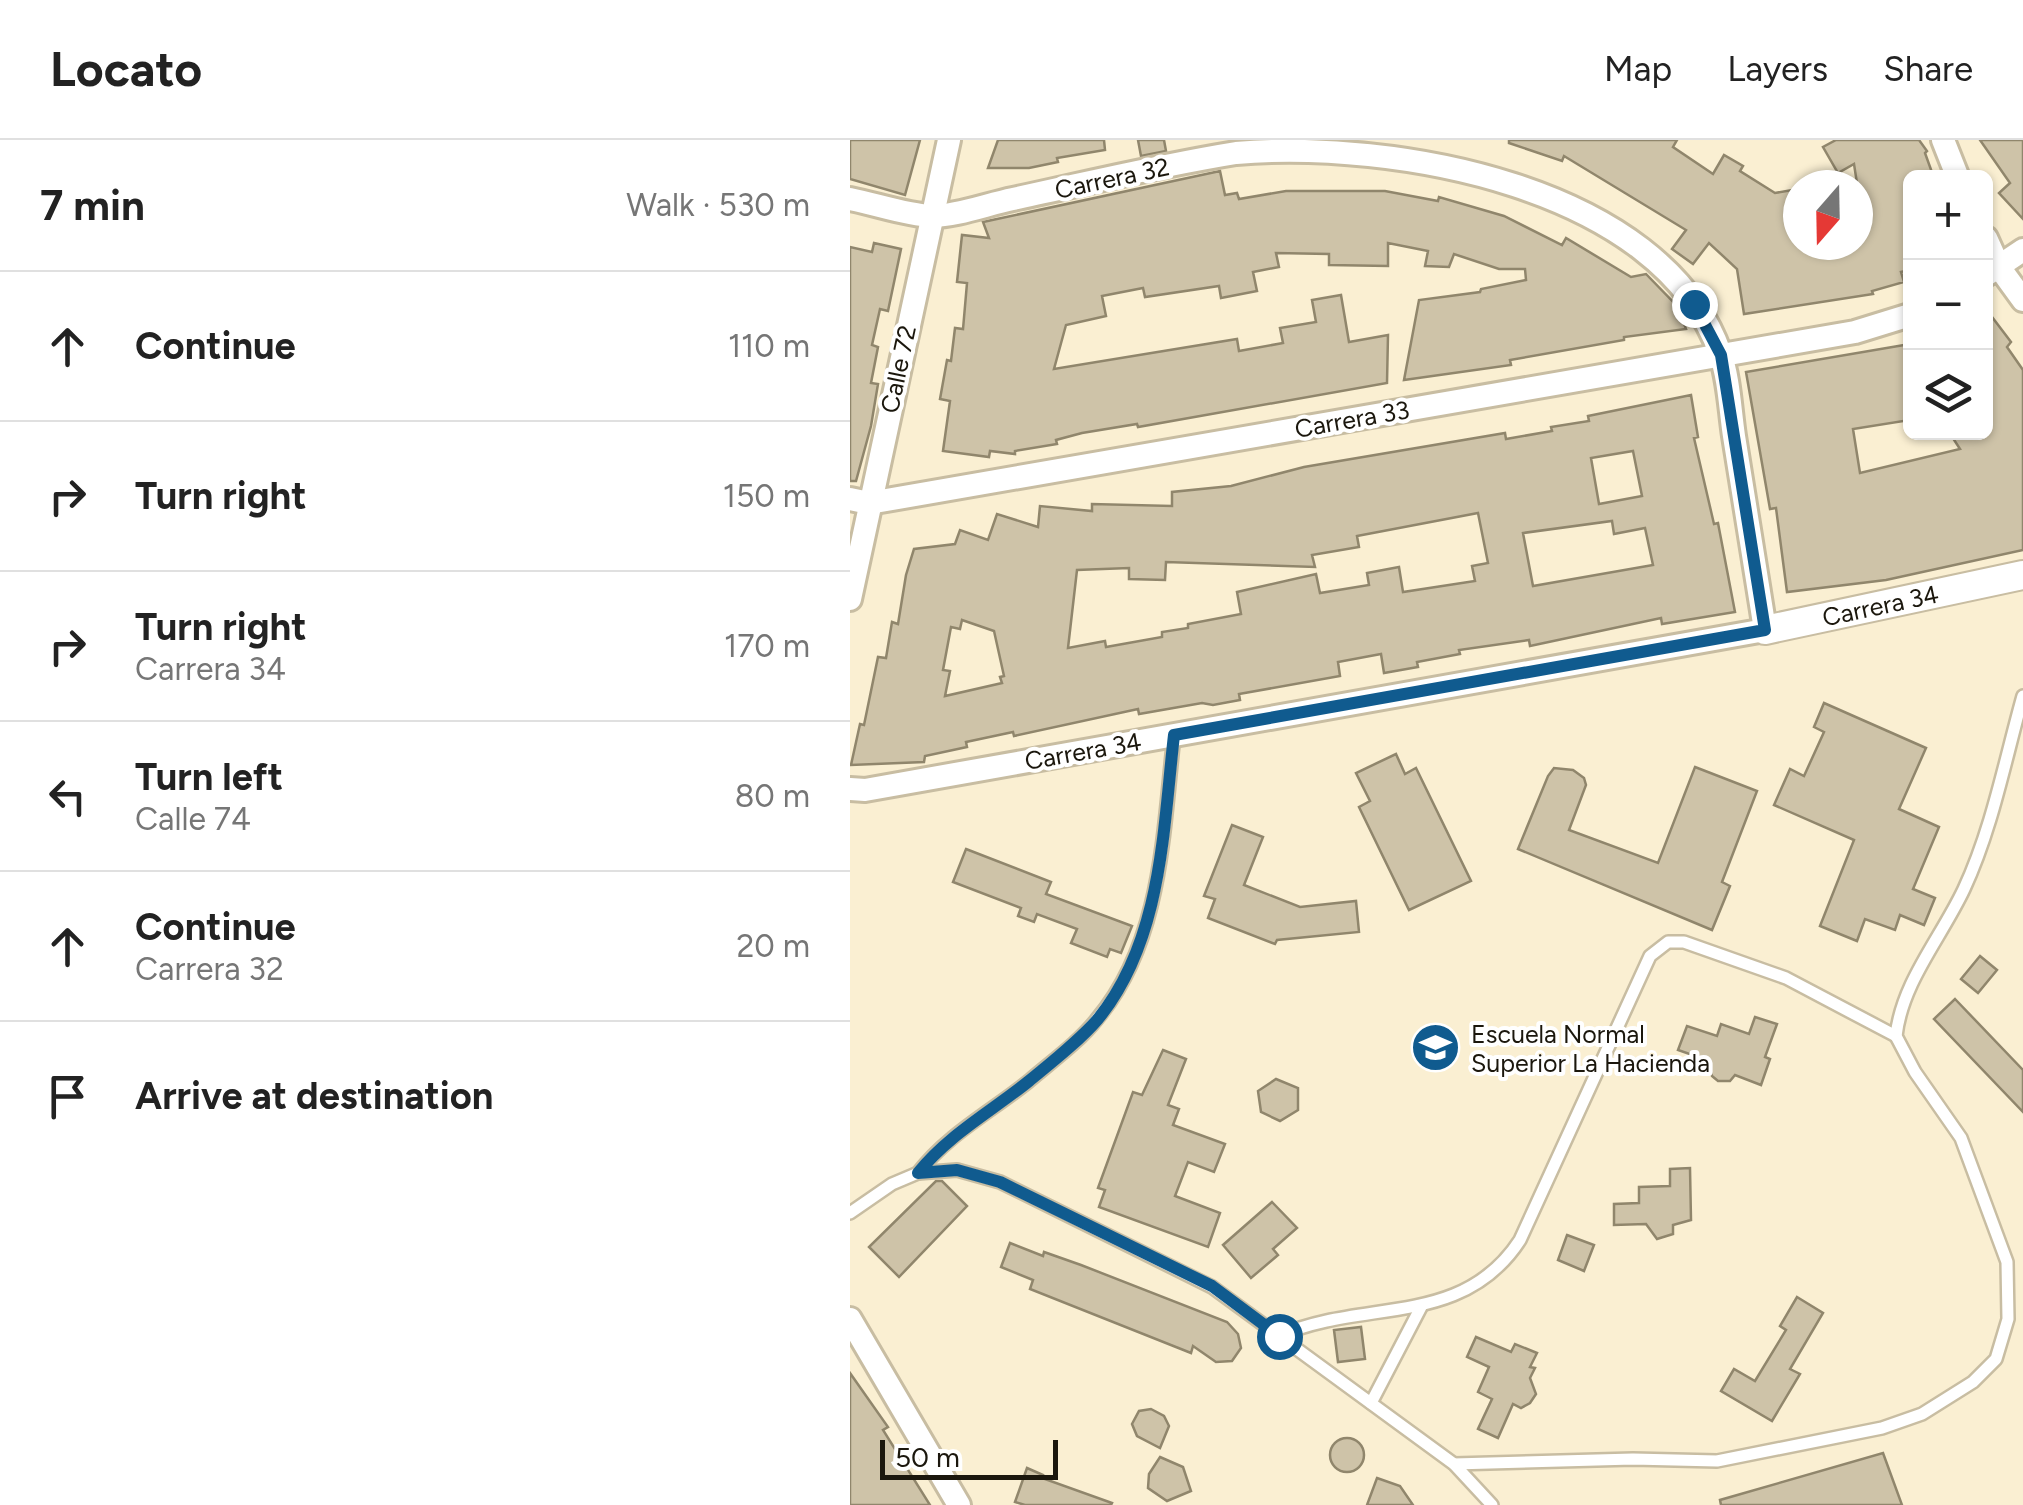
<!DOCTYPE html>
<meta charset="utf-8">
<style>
:root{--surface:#fff;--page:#f6f6f6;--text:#222;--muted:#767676;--line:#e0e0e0}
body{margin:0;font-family:Figtree,sans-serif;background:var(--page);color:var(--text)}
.controls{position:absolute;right:30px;top:30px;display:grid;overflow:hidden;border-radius:15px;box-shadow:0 2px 8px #0004}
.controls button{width:90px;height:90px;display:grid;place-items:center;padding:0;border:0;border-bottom:2px solid var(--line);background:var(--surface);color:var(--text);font:50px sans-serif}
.compass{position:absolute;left:933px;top:30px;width:90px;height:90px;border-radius:50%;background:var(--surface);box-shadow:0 2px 8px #0004;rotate:200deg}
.scale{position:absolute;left:30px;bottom:25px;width:178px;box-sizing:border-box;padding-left:10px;border:5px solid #1b170d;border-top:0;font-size:28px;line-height:35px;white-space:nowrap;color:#1b170d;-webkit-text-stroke:8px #fff;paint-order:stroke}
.stop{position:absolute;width:30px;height:30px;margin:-22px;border:8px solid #105b8f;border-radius:50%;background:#fff}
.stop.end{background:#105b8f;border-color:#fff;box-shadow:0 2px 10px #0008}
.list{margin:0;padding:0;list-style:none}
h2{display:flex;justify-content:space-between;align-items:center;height:130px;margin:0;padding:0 40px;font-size:42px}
h2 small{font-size:32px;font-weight:400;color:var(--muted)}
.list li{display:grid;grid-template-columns:65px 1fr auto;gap:30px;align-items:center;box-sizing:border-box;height:150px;padding:0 40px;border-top:2px solid var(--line)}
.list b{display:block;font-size:38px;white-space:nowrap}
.list p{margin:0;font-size:32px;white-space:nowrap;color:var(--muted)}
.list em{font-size:32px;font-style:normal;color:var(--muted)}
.icon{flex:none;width:55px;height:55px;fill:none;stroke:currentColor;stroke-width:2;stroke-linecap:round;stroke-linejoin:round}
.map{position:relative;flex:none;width:1173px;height:1365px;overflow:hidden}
header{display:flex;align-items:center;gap:60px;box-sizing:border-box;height:140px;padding:0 50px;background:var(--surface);border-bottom:2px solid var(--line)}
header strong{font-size:48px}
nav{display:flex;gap:55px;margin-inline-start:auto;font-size:35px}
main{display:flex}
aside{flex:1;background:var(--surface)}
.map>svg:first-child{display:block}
.building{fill:#cec3a8;stroke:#90866c;stroke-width:2.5;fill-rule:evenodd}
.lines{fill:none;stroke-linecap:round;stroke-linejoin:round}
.service-casing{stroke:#c8bda2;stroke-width:16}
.minor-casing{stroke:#c8bda2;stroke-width:28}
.tertiary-casing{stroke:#c8bda2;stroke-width:32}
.service{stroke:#fff;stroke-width:11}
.minor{stroke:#fff;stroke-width:22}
.tertiary{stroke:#fff;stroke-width:28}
.route{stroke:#105b8f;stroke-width:12}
.labels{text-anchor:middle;stroke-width:8;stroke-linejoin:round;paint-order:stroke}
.street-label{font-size:25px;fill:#1b170d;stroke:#fff}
.poi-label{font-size:25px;fill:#1b170d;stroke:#fff;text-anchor:start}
</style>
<header>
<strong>Locato</strong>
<nav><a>Map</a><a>Layers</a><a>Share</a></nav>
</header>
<main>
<aside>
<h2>7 min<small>Walk · 530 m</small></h2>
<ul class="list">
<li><svg class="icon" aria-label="ahead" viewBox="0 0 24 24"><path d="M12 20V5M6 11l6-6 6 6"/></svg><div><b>Continue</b></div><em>110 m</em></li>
<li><svg class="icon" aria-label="right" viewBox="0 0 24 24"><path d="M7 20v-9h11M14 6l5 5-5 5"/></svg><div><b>Turn right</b></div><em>150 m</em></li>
<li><svg class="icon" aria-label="right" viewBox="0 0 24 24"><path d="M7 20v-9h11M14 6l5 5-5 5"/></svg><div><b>Turn right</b><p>Carrera 34</p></div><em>170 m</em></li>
<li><svg class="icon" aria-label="left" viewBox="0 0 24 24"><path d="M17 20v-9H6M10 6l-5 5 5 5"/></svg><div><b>Turn left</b><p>Calle 74</p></div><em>80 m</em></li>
<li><svg class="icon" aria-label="ahead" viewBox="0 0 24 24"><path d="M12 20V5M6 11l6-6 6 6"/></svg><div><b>Continue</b><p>Carrera 32</p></div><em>20 m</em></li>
<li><svg class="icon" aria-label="arrive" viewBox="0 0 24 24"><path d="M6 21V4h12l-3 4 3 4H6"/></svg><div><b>Arrive at destination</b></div></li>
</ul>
</aside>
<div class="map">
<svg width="1173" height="1365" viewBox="0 0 1173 1365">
<rect width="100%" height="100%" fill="#faefd2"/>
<g class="building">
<polygon points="0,0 70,0 55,55 0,39"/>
<polygon points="148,0 254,0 255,10 207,18 208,22 179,28 138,28"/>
<polygon points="288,0 314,0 316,11 291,16"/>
<polygon points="659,0 827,0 823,7 863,34 874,15 893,26 890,31 925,53 948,49 948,105 1008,105 1008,83 1013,82 1004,24 988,33 973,7 986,0 1069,0 1077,11 1075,13 1084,38 1060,38 1060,130 1051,132 1054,142 1022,151 1023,154 894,174 887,129 859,103 843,124 822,109 836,90 714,16 712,21 659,3"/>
<polygon points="1130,0 1173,0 1173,79 1149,53 1160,43"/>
<polygon points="370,31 375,55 387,53 389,59 436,51 535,51 588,61 589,57 654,76 712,105 716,98 781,137 796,134 828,167 836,189 774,197 774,200 660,220 661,225 554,240 569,160 630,152 631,149 676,140 675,129 649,129 604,114 599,127 575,126 578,111 538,103 538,126 479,125 479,114 426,113 429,127 403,132 407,151 371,158 369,146 295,157 293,148 252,156 256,176 216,185 204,229 387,199 389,211 433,203 430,188 466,182 462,160 491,155 499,202 538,195 537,243 288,287 287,284 232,293 206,300 207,304 165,311 165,314 140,311 139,317 93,311 100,261 90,259 97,220 101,221 105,188 113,189 117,143 107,142 112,95 139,98 133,82"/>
<polygon points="24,103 51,109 38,171 30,169 22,205 28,207 21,243 28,244 21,286 6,341 0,341 0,107 22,112"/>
<polygon points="1136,169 1161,202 1157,207 1173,230 1173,410 1036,440 937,452 926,368 920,369 896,232 1060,204 1060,280 1003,289 1010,333 1110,309 1099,292 1136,292"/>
<path d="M 841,255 L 848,297 L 844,298 L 864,384 L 868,383 L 885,472 L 812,484 L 811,478 L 680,506 L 679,500 L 609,510 L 610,514 L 567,522 L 568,527 L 534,533 L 531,514 L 488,522 L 490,536 L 389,554 L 390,560 L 363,565 L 352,563 L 289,574 L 288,569 L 164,596 L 163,592 L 116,602 L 117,607 L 75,616 L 74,622 L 1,625 L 10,584 L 14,585 L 28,517 L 36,518 L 42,482 L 48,484 L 56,435 L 64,409 L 105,404 L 110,390 L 138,400 L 147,374 L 188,387 L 190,366 L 242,371 L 242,364 L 322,366 L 322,352 L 381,346 L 454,327 L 655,293 L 656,299 L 702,291 L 701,287 L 739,281 L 738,276 ZM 783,311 L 792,356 L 749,364 L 741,318 ZM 628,373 L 638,423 L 622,426 L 625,441 L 553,452 L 549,427 L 517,433 L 519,445 L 470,453 L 466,434 L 387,452 L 391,474 L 338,484 L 338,488 L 312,492 L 312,497 L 256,507 L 255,501 L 218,508 L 227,430 L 279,428 L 279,439 L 315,440 L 316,422 L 465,427 L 462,415 L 509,407 L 507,396 ZM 762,381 L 764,394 L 795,388 L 803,425 L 683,446 L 673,393 ZM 112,480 L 144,491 L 154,536 L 150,537 L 152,543 L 95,556 L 100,531 L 93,530 L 101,487 L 110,489 Z"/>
<polygon points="974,563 1076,608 1049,669 1089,687 1063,749 1085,758 1074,785 1050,775 1045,790 1015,779 1007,801 970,786 1004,700 924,665 940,629 954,636 974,592 964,587"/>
<polygon points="546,614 555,634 566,628 621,741 559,770 509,667 520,661 506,633"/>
<polygon points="845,627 907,651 872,742 880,746 862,790 668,709 698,636 704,628 723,630 734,638 736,645 719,690 808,723"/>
<polygon points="382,685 413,697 394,745 450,767 506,761 509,792 427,800 425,804 358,778 365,759 354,756"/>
<polygon points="116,709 201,742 196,754 282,786 271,813 260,809 257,817 221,803 227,789 187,774 184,782 168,776 171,768 103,742"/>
<polygon points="1130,816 1147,830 1128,853 1111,839"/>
<polygon points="1105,859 1173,930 1173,972 1084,879"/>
<polygon points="905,877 927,884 915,917 920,919 911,945 885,935 880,941 868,941 862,936 857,920 828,910 837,886 867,896 871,884 899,894"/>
<polygon points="313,910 336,919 318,965 329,969 323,985 375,1004 364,1032 338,1022 325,1056 370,1073 358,1107 249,1067 255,1050 248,1048 283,952 292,955"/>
<polygon points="426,939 448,948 448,970 430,981 411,972 408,951"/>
<polygon points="840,1028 841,1080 823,1085 823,1094 807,1099 796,1084 764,1085 764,1064 789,1063 789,1047 820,1046 820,1029"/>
<polygon points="86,1041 92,1041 117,1066 49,1137 19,1107"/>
<polygon points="422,1062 447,1088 423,1109 428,1115 401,1138 373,1105"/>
<polygon points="717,1095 744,1105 734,1131 708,1120"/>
<polygon points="160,1103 193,1116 194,1112 231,1125 377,1182 388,1194 391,1208 382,1221 366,1222 343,1206 341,1213 180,1149 183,1140 151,1127"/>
<polygon points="947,1157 973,1173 940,1229 950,1234 922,1281 871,1251 884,1229 905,1241 936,1190 930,1186"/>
<polygon points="511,1187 515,1219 488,1222 484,1190"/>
<polygon points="626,1197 661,1212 665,1204 687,1213 680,1227 685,1228 680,1238 686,1254 680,1263 671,1268 663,1264 648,1298 628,1289 642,1259 628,1252 639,1227 617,1217"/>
<polygon points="0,1233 38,1287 33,1290 80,1365 0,1365"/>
<polygon points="301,1269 314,1276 319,1286 310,1308 287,1296 282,1284 289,1271"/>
<circle cx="497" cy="1315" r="17"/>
<polygon points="1033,1313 1052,1365 871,1365 870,1360"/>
<polygon points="310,1317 333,1327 341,1351 317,1361 298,1348 299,1334"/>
<polygon points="177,1328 193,1335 192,1338 262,1363 261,1365 175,1365 165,1362"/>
<polygon points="527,1338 550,1346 563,1365 517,1365"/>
</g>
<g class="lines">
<defs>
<g id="service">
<path d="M 68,1033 C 98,994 142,971 179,941 C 201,922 229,902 247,879 C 312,802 313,692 324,596"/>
<polyline points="0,1073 42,1044 68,1033 107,1030 150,1042 362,1147 604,1324 642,1365"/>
<path d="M 429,1196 C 514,1158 612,1189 670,1100 L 800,816 L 818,802 L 834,802 L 936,838 L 1046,896"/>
<polyline points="521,1263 571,1167"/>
<path d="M 604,1324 L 783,1319 L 867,1321 L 1032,1288 L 1072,1274 L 1123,1242 L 1146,1219 L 1158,1179 L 1157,1122 L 1111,998 L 1065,932 L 1046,896 C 1052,842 1091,798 1114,749 C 1142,689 1155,620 1173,556"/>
</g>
<g id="minor">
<polyline points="1093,0 1108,38"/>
<path d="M 0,59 C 26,64 56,75 82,76 C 107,76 138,64 163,59 C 237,43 311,25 386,13 C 542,0 811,45 870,213 C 879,238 880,269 884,296 C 894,360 905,425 915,490 L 15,650 L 0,649"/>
<polyline points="1136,98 1149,127 1173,160"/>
<polyline points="1136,135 1173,110"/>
<polyline points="0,359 19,363 1005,192 1060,175"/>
<polyline points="0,459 99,0"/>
<polyline points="0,1179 109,1365"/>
</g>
<g id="tertiary">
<path id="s1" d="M 915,490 L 1173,435"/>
</g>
</defs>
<use href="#service" class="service-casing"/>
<use href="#minor" class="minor-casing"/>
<use href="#tertiary" class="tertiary-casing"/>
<use href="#service" class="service"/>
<use href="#minor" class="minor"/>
<use href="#tertiary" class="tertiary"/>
</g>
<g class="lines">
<path class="route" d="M 429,1196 L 362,1146 L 150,1042 L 107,1030 L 68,1033 C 98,995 142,971 179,941 C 202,922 229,901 248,879 C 312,800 313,691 324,595 L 915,490 L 871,215 L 844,164"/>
</g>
<defs>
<symbol id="school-disc" viewBox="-11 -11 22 22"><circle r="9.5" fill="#105b8f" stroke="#fff"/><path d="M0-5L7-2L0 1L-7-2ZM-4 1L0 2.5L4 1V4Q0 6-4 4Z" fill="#fff"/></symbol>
</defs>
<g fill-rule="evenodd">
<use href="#school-disc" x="558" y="880" width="55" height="55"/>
</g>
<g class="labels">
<g class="street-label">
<text transform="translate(262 38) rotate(-12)" y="9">Carrera 32</text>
<text transform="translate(48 229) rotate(-78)" y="9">Calle 72</text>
<text transform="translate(502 279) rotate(-10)" y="9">Carrera 33</text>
<text dy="9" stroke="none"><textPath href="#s1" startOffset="118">Carrera 34</textPath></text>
<text transform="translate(233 611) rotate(-10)" y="9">Carrera 34</text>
</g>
<g class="poi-label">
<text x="621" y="903">Escuela Normal<tspan x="621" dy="29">Superior La Hacienda</tspan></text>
</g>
</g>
</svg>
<div class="controls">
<button>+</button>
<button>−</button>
<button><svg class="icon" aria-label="layers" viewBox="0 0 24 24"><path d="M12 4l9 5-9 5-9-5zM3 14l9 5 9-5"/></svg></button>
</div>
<svg class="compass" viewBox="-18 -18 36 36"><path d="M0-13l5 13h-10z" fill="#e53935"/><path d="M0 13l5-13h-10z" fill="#767676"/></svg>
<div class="scale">50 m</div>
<div class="stop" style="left:429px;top:1196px"></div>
<div class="stop end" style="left:844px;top:164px"></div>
</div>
</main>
